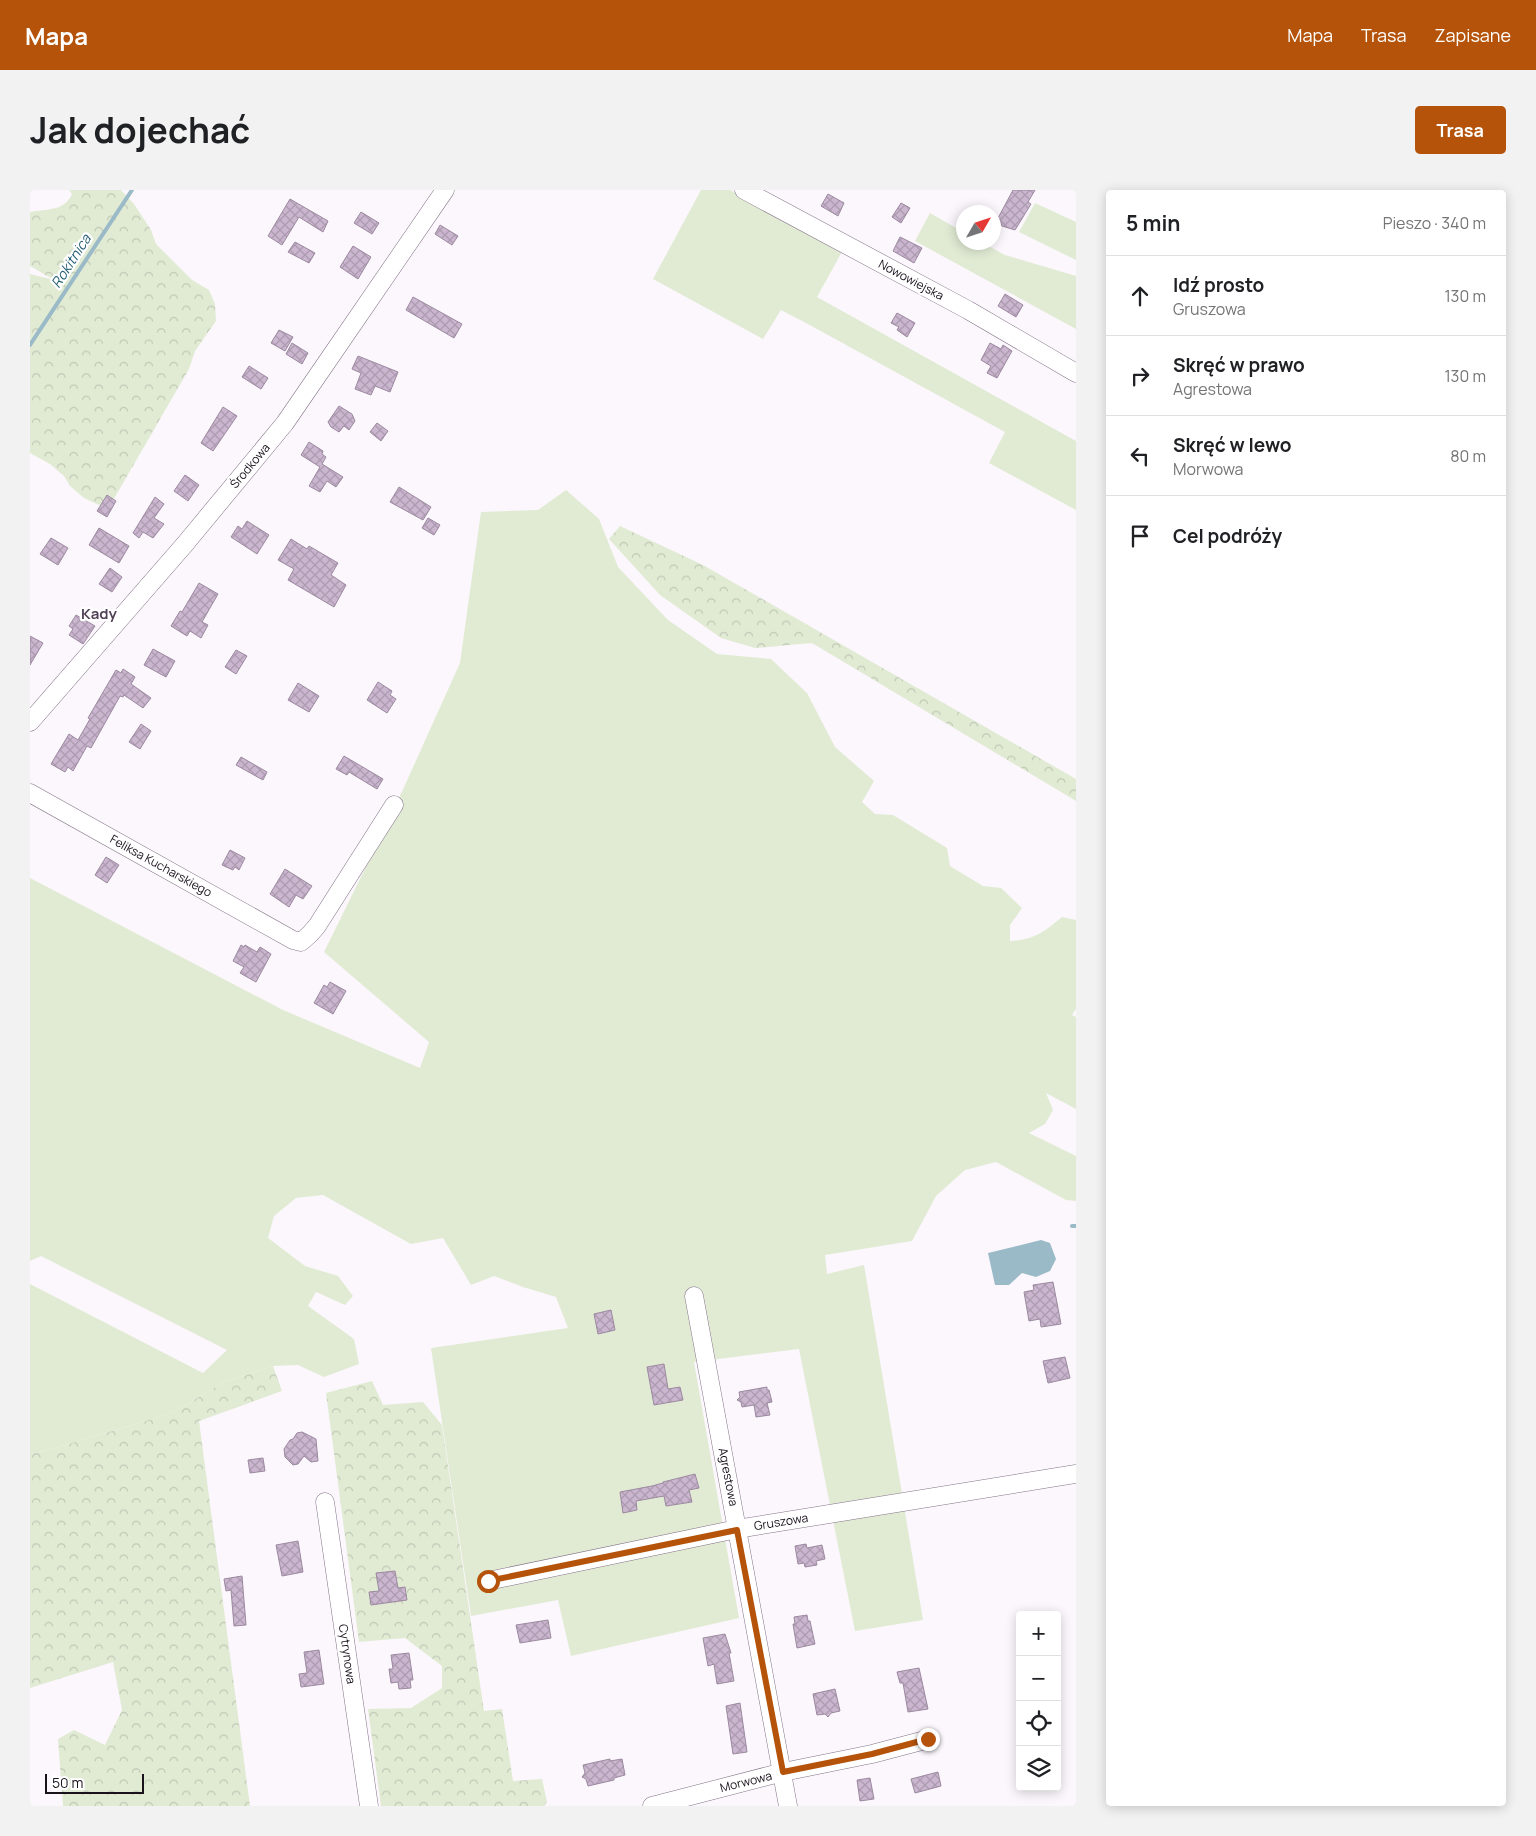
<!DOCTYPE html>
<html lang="pl">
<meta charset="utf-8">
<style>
:root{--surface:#fff;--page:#f2f2f2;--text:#202124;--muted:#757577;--line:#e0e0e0;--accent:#b45309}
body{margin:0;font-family:Manrope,sans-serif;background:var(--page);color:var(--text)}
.controls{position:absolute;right:15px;bottom:15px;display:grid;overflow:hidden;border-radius:5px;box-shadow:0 2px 12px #0003}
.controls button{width:45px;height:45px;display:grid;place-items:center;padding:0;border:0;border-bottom:1px solid var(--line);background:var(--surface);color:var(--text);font:25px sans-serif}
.compass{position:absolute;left:926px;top:15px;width:45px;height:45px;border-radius:50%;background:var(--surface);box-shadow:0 2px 12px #0003;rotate:51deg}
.scale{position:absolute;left:15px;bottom:12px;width:99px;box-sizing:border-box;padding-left:5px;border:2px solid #19121b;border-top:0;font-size:14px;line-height:18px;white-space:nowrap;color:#19121b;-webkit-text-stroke:4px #fff;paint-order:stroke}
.stop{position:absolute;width:15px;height:15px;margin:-11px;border:4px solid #b45309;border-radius:50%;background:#fff}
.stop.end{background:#b45309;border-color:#fff;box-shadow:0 1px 5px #0008}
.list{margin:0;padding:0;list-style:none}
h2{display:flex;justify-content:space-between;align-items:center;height:65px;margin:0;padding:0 20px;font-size:21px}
h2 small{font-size:16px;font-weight:400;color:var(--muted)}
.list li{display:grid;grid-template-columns:32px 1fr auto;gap:15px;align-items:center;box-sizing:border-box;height:80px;padding:0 20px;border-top:1px solid var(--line)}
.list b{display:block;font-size:19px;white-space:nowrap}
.list p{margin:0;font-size:16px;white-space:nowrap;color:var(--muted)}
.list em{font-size:16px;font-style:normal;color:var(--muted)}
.icon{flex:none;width:28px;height:28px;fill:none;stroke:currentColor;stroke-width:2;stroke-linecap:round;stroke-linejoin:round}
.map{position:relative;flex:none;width:1046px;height:1616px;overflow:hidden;border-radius:5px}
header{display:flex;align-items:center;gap:30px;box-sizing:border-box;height:70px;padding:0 25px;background:var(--accent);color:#fff}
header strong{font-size:24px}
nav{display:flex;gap:28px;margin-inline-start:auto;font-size:18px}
.intro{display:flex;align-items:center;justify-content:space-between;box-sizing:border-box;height:120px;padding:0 30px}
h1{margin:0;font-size:35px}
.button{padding:12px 22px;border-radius:5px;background:var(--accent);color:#fff;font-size:18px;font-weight:700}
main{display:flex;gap:30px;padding:0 30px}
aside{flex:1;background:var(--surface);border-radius:5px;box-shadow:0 2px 12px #0003}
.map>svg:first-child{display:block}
.grass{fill:#e1ebd4}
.forest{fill:url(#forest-crowns)}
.water{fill:#9abac8}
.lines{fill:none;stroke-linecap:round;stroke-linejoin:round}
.stream{stroke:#9abac8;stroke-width:4}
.building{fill:url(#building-cross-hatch);stroke:#9c89a0}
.minor-casing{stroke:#847288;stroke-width:19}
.minor{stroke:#fff;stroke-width:18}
.route{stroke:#b45309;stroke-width:6}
.labels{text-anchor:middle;stroke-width:4.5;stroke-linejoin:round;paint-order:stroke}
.street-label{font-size:12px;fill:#19121b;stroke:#fff}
.water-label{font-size:14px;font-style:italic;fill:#245e75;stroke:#fff}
.quarter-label{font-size:15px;font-weight:bold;fill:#514155;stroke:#fff}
</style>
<header>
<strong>Mapa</strong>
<nav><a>Mapa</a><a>Trasa</a><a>Zapisane</a></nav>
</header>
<div class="intro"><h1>Jak dojechać</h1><a class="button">Trasa</a></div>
<main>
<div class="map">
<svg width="1046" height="1616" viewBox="0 0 1046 1616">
<defs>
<pattern id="forest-crowns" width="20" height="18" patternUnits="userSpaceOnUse" patternTransform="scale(1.25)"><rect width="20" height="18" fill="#e1ebd4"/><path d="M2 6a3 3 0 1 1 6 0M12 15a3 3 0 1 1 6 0" fill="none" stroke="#c0c8b5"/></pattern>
<pattern id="building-cross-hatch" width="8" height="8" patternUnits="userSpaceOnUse" patternTransform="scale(1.25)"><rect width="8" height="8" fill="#cab6cf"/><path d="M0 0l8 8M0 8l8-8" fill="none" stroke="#ad9bb1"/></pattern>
</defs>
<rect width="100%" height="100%" fill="#fbf7fc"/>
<g class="grass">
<polygon points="671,0 700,0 813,60 787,107 1046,251 1046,320 959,273 975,242 776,133 751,120 733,149 623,89"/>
<polygon points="1005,13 1046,32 1046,70 989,42"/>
<polygon points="900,23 933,42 934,52 953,53 975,65 1046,86 1046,139 885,51"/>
<path d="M 536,300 L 569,329 L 588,377 L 638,430 L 687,464 L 741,469 L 777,503 L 805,557 L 844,591 L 832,612 L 845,624 L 863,625 L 917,658 L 920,676 L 953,696 L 971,698 L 992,718 L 980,735 L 980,751 C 1004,750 1014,742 1032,727 L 1046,730 L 1046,819 L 1042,825 L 1046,827 L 1046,919 L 1016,903 L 1023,920 L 1015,934 L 999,943 L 1046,966 L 1046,1011 L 1036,1010 L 966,972 L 935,980 L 906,1006 L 882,1051 L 795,1065 L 797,1084 L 834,1075 L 893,1430 L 825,1441 L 769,1159 L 664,1172 L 709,1428 L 541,1466 L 528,1410 L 441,1426 L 401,1158 L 538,1138 L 526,1107 L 493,1097 L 464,1086 L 441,1095 L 413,1048 L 381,1054 L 293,1005 L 266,1008 L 244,1026 L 238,1048 L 275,1076 L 308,1086 L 323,1106 L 315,1115 L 286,1102 L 278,1116 L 324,1149 L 329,1174 L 294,1187 L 268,1175 L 243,1176 L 192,1193 L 142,1223 L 22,1259 L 0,1264 L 0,1094 L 173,1183 L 197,1160 L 11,1066 L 0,1071 L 0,688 L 253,820 L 390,878 L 399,852 L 294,762 L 361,626 L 430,473 L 451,322 L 508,320 Z"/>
</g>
<g class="forest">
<path d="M 39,0 L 91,0 L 104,14 L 121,40 L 126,54 L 162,90 L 179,100 L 185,114 L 186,131 L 165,161 L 159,179 L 78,319 L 54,308 L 40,296 L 34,286 L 20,274 L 0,263 L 0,84 L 24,90 L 0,76 L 0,22 C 17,19 35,21 42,4 Z"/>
<polygon points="590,336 673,375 1046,589 1046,611 782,453 725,458 691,448 630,405 579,349"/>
<polygon points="243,1176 252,1201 169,1231 220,1616 33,1616 28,1549 44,1540 75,1555 92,1520 83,1472 0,1498 0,1264 22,1259 142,1223 192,1193"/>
<polygon points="342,1191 353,1215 393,1212 412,1235 454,1521 472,1519 483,1591 512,1589 517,1612 514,1616 351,1616 338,1519 381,1518 412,1498 412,1476 375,1448 329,1452 296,1203"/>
</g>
<polygon class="water" points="1011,1050 1020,1053 1026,1069 1020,1081 1006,1087 992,1083 979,1095 965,1095 958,1063"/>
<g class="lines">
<g class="stream">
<polyline points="0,155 102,0"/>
<polyline points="1042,1036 1046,1036"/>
</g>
</g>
<g class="building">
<polygon points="983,0 1005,0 998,12 1001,14 985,40 972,36 971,33 967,30"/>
<polygon points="798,4 814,13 808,26 791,16"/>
<polygon points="260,9 298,31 293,42 269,27 252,55 238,46"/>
<polygon points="871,13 880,18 871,33 862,27"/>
<polygon points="331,22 349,33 342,44 324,33"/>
<polygon points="410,35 428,46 422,55 405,44"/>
<polygon points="870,47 892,58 884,73 863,61"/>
<polygon points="265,52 285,63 279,73 258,62"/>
<polygon points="323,56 341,67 328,89 310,77"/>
<polygon points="975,104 993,115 986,127 968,116"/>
<polygon points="383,107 432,134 424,148 376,120"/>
<polygon points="867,123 885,133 877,147 867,140 869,137 861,133"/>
<polygon points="249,140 263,147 255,161 241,153"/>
<polygon points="262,153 278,163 272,174 256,164"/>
<polygon points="960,153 971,159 973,155 982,161 967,188 957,183 961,176 951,170"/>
<polygon points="328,166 368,182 360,202 345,196 341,205 325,199 331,183 322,179"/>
<polygon points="219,176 238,188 231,199 212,187"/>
<polygon points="309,216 322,224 325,231 319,240 314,236 309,242 301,237 298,232"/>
<polygon points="193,217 207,226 183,261 171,253"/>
<polygon points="347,233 358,241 351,251 340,242"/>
<polygon points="279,252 293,261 292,264 296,267 292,274 313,287 306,297 297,291 290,302 279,296 290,277 271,265"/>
<polygon points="155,285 169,295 158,311 144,301"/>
<polygon points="369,297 401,317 393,330 360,312"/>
<polygon points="77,305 86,311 77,327 67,321"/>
<polygon points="125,307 134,314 124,328 134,334 123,348 113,342 109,348 103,343"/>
<polygon points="398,328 410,335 404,345 392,338"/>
<polygon points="217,331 239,345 227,364 201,347 208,336 212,339"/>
<polygon points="69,338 99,356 89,373 59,355"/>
<polygon points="21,348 38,358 28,375 10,364"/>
<polygon points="261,349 277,359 279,356 308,373 301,385 316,395 304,417 258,390 264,379 248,370"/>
<polygon points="80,378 92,387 82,402 69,394"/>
<polygon points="169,393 188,404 172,432 178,435 171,448 160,441 157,446 141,436 150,421 152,422"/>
<polygon points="46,425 65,436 53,454 39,445 43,439 39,436"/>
<polygon points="0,446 13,453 0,475"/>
<polygon points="123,459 145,471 136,487 114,475"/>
<polygon points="206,460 217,466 206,484 195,477"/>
<polygon points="93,479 105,487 101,494 121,508 113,518 94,505 93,507 90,506 61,558 57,556 43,581 38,577 35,582 21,574 39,544 48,550 60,529 58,528 86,480 91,483"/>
<polygon points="348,492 362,501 360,505 366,509 357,523 337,510"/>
<polygon points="268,493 289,506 279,522 258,510"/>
<polygon points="111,534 121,541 110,559 99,552"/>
<polygon points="314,566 353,589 347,599 319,582 317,585 306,579"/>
<polygon points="211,567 237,582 233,590 206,575"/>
<polygon points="200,660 215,668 209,680 205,677 203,680 192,675"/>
<polygon points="76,667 89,675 77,693 65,685"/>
<polygon points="255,679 282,696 273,709 266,705 259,717 240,704"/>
<polygon points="211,755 214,757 215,755 227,762 230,757 241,764 226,792 210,783 214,777 203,771"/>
<polygon points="300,792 316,801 303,824 284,813 294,795 297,797"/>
<polygon points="1023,1092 1031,1134 1011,1137 1010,1129 999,1131 994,1102 1004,1100 1003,1095"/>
<polygon points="581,1120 585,1140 568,1144 564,1124"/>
<polygon points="1035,1167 1040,1188 1018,1193 1013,1171"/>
<polygon points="634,1174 638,1199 650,1197 653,1210 624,1215 617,1177"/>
<polygon points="737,1197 737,1200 739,1200 742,1212 737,1213 740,1225 726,1227 724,1215 712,1217 711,1212 707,1210 710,1207 709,1202"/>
<polygon points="272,1242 286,1249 288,1271 281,1272 274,1266 268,1274 263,1275 255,1267 254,1259 260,1250 263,1249 267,1243"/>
<polygon points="233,1268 235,1281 220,1283 218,1270"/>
<polygon points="665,1284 669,1298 659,1300 662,1312 636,1316 634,1306 606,1311 607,1320 593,1323 590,1302 622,1296 633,1293 633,1292"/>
<polygon points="268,1351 273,1382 252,1386 246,1355"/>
<polygon points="776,1354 777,1358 792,1355 795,1369 786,1371 787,1375 775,1377 774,1373 768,1374 765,1356"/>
<polygon points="365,1381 368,1398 375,1397 377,1410 341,1415 339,1402 349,1401 346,1383"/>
<polygon points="212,1386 216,1435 204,1436 201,1400 196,1401 194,1389"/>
<polygon points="777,1425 778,1431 780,1431 785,1454 767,1458 763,1434 765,1434 764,1427"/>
<polygon points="518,1430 521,1448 490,1453 486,1435"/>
<polygon points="695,1444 701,1463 699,1463 704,1491 687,1494 684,1474 678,1476 673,1448"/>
<polygon points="289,1460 294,1494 271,1497 269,1484 277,1483 274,1462"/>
<polygon points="379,1463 383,1490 380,1490 381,1498 369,1499 368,1492 361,1493 359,1479 363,1479 361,1465"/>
<polygon points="889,1478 898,1519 878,1522 873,1493 870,1493 867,1482"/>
<polygon points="805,1499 810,1521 801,1523 798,1527 795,1524 787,1525 783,1504"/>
<polygon points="710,1513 717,1562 703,1564 696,1516"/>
<polygon points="580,1569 580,1571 592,1569 595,1585 584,1588 584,1590 558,1596 556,1589 552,1587 555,1583 553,1575"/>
<polygon points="908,1582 911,1596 885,1603 881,1589"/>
<polygon points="840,1588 844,1609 830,1611 827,1590"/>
</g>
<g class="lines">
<defs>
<g id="minor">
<polyline points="714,0 938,120 1046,183"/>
<polyline points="0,532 155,354 255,233 415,0"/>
<polyline points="0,603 263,750 271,752 280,744 287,736 364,615"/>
<polyline points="664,1106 758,1616"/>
<polyline points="295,1312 339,1616"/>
<polyline points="458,1391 707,1339 1046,1284"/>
<polyline points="622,1616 753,1582 842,1564 899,1549"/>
</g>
</defs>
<use href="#minor" class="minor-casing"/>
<use href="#minor" class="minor"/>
</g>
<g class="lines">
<polyline class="route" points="458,1391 707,1340 753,1582 842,1564 898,1549"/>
</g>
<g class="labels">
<g class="street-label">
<text transform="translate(881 90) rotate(28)" y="4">Nowowiejska</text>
<text transform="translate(220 276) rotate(-50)" y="4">Środkowa</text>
<text transform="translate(131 676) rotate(29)" y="4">Feliksa Kucharskiego</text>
<text transform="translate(698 1287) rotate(79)" y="4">Agrestowa</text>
<text transform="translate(751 1332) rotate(-9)" y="4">Gruszowa</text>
<text transform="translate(317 1464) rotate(82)" y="4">Cytrynowa</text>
<text transform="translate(716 1592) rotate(-14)" y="4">Morwowa</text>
</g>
<g class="water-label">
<text transform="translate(41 71) rotate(-57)" y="5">Rokitnica</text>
</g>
<g class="quarter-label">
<text x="69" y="429">Kady</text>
</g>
</g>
</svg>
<div class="controls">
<button>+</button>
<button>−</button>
<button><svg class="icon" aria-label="locate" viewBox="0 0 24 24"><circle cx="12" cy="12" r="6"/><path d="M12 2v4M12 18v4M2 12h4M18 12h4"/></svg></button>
<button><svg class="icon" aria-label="layers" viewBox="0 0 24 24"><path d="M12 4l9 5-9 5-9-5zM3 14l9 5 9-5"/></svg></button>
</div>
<svg class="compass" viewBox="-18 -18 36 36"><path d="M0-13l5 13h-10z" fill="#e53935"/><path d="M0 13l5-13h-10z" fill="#757577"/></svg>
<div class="scale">50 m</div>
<div class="stop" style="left:458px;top:1391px"></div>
<div class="stop end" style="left:898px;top:1549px"></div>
</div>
<aside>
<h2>5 min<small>Pieszo · 340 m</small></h2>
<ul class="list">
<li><svg class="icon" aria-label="ahead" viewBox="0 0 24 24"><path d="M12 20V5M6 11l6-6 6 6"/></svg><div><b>Idź prosto</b><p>Gruszowa</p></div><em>130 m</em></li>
<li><svg class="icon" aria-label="right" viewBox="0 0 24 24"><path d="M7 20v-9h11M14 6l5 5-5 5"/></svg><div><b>Skręć w prawo</b><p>Agrestowa</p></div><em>130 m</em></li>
<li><svg class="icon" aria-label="left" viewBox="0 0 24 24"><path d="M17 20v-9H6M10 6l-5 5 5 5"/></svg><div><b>Skręć w lewo</b><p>Morwowa</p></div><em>80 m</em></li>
<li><svg class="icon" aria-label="arrive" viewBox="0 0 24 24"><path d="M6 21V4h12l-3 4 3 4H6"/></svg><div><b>Cel podróży</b></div></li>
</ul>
</aside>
</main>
